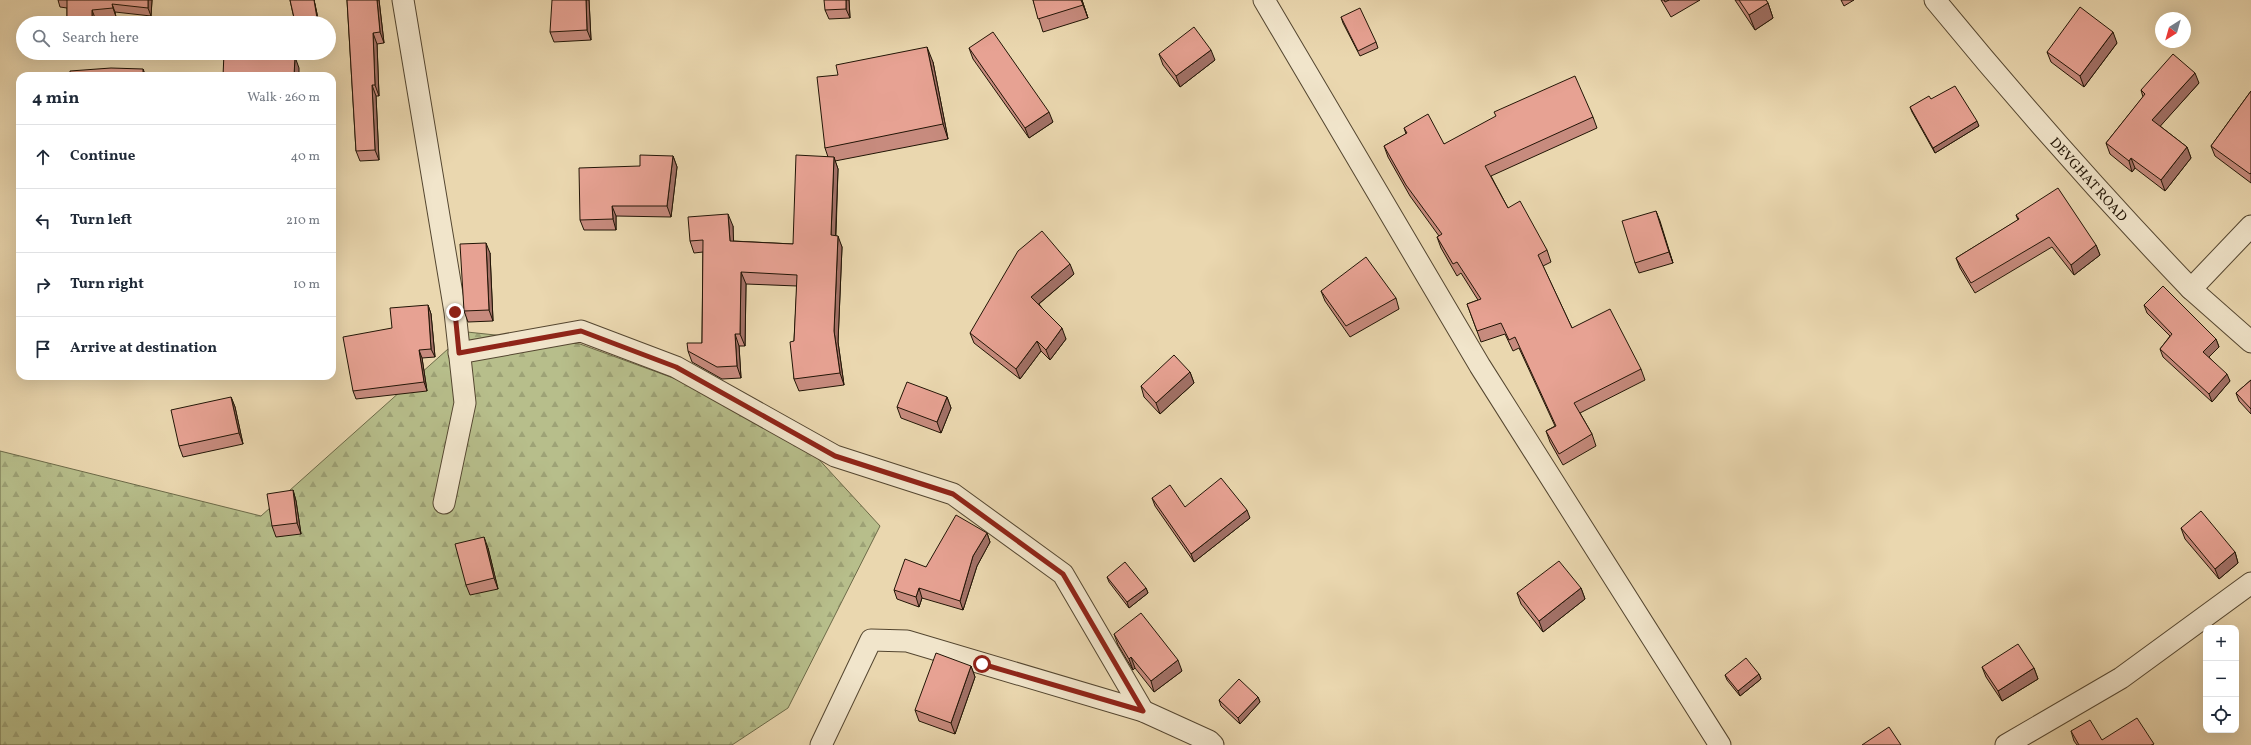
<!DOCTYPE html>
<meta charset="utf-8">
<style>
:root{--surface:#fff;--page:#f6f6f7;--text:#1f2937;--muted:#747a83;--line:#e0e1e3}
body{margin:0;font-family:Vollkorn,serif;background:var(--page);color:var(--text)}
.controls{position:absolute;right:12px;bottom:12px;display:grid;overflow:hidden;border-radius:8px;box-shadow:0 4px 16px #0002}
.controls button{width:36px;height:36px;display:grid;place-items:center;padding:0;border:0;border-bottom:1px solid var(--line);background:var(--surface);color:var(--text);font:20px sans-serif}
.compass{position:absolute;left:2155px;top:12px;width:36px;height:36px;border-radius:50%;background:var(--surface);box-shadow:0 4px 16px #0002;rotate:217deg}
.stop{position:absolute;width:12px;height:12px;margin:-9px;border:3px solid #8f2418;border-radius:50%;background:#fff}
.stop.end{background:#8f2418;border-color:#fff;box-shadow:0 1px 4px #0008}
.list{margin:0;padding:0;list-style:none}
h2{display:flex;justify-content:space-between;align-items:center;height:52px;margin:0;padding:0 16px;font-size:17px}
h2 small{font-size:13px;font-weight:400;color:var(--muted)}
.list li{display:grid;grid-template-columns:26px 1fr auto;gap:12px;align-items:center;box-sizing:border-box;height:64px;padding:0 16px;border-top:1px solid var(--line)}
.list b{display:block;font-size:15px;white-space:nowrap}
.list em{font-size:13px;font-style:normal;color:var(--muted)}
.icon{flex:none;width:22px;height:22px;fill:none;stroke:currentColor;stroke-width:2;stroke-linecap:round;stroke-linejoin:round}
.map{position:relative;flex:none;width:2251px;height:745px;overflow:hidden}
.search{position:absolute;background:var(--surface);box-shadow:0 4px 16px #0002;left:16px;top:16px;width:320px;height:44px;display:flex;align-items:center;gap:10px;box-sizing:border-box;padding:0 14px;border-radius:22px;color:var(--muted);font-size:15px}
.panel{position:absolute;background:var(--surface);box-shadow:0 4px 16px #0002;left:16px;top:72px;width:320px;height:308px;border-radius:12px}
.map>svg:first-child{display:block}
.forest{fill:url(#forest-firs);stroke:#6c6a48}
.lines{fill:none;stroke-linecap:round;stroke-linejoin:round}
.street-casing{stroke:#544630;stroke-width:23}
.street{stroke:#f1e5cb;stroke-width:21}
.wall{fill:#c78b7e;stroke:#221506}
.shaded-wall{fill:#a27167;stroke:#221506}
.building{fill:#e7a293;stroke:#221506}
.route{stroke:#8f2418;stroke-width:5}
.labels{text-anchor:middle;stroke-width:3;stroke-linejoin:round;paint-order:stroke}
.street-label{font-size:14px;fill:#221506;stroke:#f1e5cb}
</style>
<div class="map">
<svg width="2251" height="745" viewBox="0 0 2251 745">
<defs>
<pattern id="forest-firs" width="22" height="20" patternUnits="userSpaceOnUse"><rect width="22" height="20" fill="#b7be8b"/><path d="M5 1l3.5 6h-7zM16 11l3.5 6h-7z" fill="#9da276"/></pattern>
</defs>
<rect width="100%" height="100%" fill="#ead7af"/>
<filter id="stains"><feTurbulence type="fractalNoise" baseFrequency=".005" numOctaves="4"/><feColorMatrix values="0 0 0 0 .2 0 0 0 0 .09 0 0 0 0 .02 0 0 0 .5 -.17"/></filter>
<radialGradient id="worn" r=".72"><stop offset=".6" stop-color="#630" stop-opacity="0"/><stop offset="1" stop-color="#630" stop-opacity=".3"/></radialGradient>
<polygon class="forest" points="467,332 580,344 780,417 880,526 788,708 732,745 0,745 0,451 261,516"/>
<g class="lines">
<defs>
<g id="street">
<polyline points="403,0 455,312 465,403 444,503"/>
<polyline points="1264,0 1480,366 1720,745"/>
<path d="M 1935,0 C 2017,100 2102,196 2191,289 L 2251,226"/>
<polyline points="2191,289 2251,342"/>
<polyline points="459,353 581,331 676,367 835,456 953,494 1063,574 1143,711"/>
<polyline points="821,745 871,640 907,641 1143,711 1209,741 1213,745"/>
<polyline points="2006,745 2121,678 2251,583"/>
</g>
</defs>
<use href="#street" class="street-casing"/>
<use href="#street" class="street"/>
</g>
<g class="wall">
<polygon points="58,0 152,0 151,16 115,12 116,17 95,18 95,23 67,23 67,8 60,7"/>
<polygon points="290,0 314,0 319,23 295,23"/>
<polygon points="347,0 379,0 384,43 377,44 379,96 376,96 379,160 360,161 356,151"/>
<polygon points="589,0 591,40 554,42 550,32"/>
<polygon points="849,0 850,18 829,19 825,10"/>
<polygon points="1033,0 1082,0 1088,18 1043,32"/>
<polygon points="1661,0 1700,0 1671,17"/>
<polygon points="1735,0 1766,0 1768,3 1773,18 1755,30"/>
<polygon points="1841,0 1854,0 1844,6"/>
<polygon points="1341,17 1376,42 1378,48 1360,56 1343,23"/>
<polygon points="2117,43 2084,87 2051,62 2047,52"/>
<polygon points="969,48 1053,122 1029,138 973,59"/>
<polygon points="1159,54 1215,60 1180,87 1163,65"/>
<polygon points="933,62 948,139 835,161 838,169 836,235 842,247 838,342 844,385 799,391 794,379 794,341 797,286 746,284 745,346 739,346 741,378 722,379 692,362 688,351 702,343 703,252 694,253 690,241 733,226 733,241 793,244 828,157 825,148 838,75"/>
<polygon points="2199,83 2160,126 2187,147 2191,158 2165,191 2135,168 2132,172 2110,154 2106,143 2143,97 2141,90"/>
<polygon points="2251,91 2251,183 2215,156 2211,146"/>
<polygon points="1931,99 1979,126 1935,153 1912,112 1910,107"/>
<polygon points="1593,117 1597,128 1491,176 1508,208 1547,250 1551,262 1543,266 1572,328 1641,369 1645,380 1580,413 1592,434 1596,446 1563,465 1550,442 1546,431 1555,426 1519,348 1513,351 1505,334 1481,342 1467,304 1478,300 1461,273 1457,276 1441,248 1437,237 1439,236 1410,196 1388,157 1384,146 1406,134 1404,128 1444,144"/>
<polygon points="673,156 677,167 671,217 616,216 616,230 584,230 580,220 640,166"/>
<polygon points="1656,211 1673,263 1639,273 1635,263"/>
<polygon points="2016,215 2096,245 2100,255 2074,275 2052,247 1975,293 1960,268 1956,258 2018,220"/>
<polygon points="490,253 493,321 468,322 464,311"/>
<polygon points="1074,274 1039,304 1066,339 1050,360 1041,351 1020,379 974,343 970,333"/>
<polygon points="1321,291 1396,298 1399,309 1350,337 1325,301"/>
<polygon points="428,305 431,314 435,357 422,358 427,391 356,399 353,391"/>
<polygon points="2144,305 2216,339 2219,347 2209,357 2230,381 2212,402 2163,357 2160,349 2170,336 2147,313"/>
<polygon points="1190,372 1194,383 1160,414 1144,397 1141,386"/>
<polygon points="2251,380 2251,414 2239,401 2236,393"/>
<polygon points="231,397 235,407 243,444 183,457 179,446"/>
<polygon points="947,397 951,408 941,433 901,418 897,407"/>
<polygon points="293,490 296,501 301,534 276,537 272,526"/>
<polygon points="1152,498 1185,507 1250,518 1194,562 1155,506"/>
<polygon points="2181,528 2235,552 2238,563 2219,579 2185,539"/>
<polygon points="987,533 990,542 977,566 963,610 922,598 919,607 897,599 894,590 926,567"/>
<polygon points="488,548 498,589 470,595 466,585"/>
<polygon points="1107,577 1146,588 1148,593 1129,608 1109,582"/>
<polygon points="1581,588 1585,599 1543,632 1521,604 1517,593"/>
<polygon points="1114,634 1182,671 1154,692 1135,668 1133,670 1118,645"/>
<polygon points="971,666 975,677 955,734 919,721 915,710"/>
<polygon points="1982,667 2034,668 2038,679 2002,701 1986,677"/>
<polygon points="1759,674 1761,679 1740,696 1727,680 1725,675"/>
<polygon points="1258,697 1260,702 1240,724 1221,706 1219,700"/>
<polygon points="2071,731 2102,740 2154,745 2077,745 2074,741"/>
</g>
<g class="shaded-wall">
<polygon points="148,0 152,0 151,16 148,8"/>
<polygon points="314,0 319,23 317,18"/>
<polygon points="377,0 379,0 384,43 380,32"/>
<polygon points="586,0 589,0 591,40 587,30"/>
<polygon points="846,0 849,0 850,18 846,9"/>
<polygon points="1081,0 1082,0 1088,18"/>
<polygon points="1768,3 1773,18 1755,30 1749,15"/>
<polygon points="112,4 115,12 116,17 113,8"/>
<polygon points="92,10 95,18 95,23 92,23"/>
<polygon points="2113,32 2117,43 2084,87 2080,76"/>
<polygon points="373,33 377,44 379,96 375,85"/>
<polygon points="927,47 933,62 948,139 943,124"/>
<polygon points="1211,50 1215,60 1180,87 1176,76"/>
<polygon points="295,57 299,68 299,76 294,76"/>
<polygon points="143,69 146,76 143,76"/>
<polygon points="2195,73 2199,83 2156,131 2152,120"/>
<polygon points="372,85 376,96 379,160 375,150"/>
<polygon points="1049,112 1053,122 1029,138 1025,128"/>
<polygon points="1977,121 1979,126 1935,153 1933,148"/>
<polygon points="2187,147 2191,158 2165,191 2161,180"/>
<polygon points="673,156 677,167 671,217 667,206"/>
<polygon points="834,157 838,169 835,247 831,235"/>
<polygon points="2131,158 2135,168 2132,172 2129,161"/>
<polygon points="612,206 616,216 616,230 613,219"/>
<polygon points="1656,211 1660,221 1673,263 1669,252"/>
<polygon points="728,214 733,226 734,252 730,241"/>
<polygon points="838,236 842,247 838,342 844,385 840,373 834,331"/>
<polygon points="486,243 490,253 493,321 489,310"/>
<polygon points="2096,245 2100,255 2074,275 2071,265"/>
<polygon points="1070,264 1074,274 1035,307 1031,297"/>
<polygon points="741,272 746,284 745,346 740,334"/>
<polygon points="428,305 431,314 435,357 431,349"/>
<polygon points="1062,328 1066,339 1050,360 1046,350"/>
<polygon points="735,334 739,346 741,378 737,366"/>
<polygon points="2216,339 2219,347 2206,360 2203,352"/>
<polygon points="1037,341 1041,351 1020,379 1016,369"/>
<polygon points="419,350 422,358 427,391 424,382"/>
<polygon points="1190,372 1194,383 1160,414 1156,403"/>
<polygon points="2227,374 2230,381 2212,402 2209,394"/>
<polygon points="231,397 235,407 243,444 239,433"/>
<polygon points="947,397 951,408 941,433 937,422"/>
<polygon points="293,490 296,501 301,534 297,523"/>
<polygon points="1247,510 1250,518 1194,562 1191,554"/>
<polygon points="987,533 990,542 977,566 963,610 960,601 973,556"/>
<polygon points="484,537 488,548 498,589 494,578"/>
<polygon points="2235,552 2238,563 2219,579 2215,569"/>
<polygon points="919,588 922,598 919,607 916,597"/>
<polygon points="1146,588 1148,593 1129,608 1127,602"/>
<polygon points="1581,588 1585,599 1543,632 1539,621"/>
<polygon points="1131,657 1135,668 1133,670 1129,659"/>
<polygon points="1178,660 1182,671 1154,692 1151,681"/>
<polygon points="971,666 975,677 955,734 951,723"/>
<polygon points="2034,668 2038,679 2002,701 1998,691"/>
<polygon points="1759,674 1761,679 1740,696 1738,691"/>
<polygon points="1258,697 1260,702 1240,724 1238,718"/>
</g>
<g class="building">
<polygon points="67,0 148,0 148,8 112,4 113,8 92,10 92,23 67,23"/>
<polygon points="290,0 314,0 317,18 295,22"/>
<polygon points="347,0 377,0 380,32 373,33 375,85 372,85 375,150 356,151"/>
<polygon points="552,0 586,0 587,30 550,32"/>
<polygon points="824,0 846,0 846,9 825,10"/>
<polygon points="1033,0 1081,0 1083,5 1038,19"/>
<polygon points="1664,0 1669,0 1665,2"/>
<polygon points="1739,0 1766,0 1768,3 1749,15"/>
<polygon points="2080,7 2113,32 2080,76 2047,52"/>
<polygon points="1360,8 1376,42 1358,51 1341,17"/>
<polygon points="1194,27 1211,50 1176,76 1159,54"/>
<polygon points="993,32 1049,112 1025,128 969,48"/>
<polygon points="927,47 943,124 825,148 817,77 838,75 836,65"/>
<polygon points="224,53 295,57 294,76 223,76"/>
<polygon points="2173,54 2195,73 2152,120 2187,147 2161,180 2131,158 2129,161 2106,143 2145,94 2141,90"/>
<polygon points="111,68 143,69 143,76 70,76 70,71"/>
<polygon points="1575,76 1593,117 1485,166 1508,208 1520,201 1547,250 1538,255 1572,328 1610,309 1641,369 1574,403 1592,434 1559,454 1546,431 1556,426 1515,337 1509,340 1501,323 1477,331 1467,304 1481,299 1457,262 1453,264 1437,237 1442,234 1406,185 1384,146 1407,133 1404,128 1428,114 1444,144 1496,116 1494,112"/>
<polygon points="1955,86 1977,121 1933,148 1910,107 1929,96 1931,99"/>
<polygon points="2251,91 2251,173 2250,174 2211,146"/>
<polygon points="640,155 673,156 667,206 612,206 613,219 580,220 579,168 640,166"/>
<polygon points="796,155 834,157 831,235 838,236 834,331 840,373 794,379 790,342 794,341 797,275 741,272 740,334 735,334 737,366 717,367 688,351 687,343 702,343 703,240 690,241 688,217 728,214 730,241 793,244"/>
<polygon points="2058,188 2096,245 2071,265 2049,237 1971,283 1956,258 2019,219 2016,215"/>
<polygon points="1656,211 1669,252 1635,263 1622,221"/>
<polygon points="1042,231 1070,264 1031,297 1062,328 1046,350 1037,341 1016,369 970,333 1018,251"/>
<polygon points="486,243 489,310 464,311 460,244"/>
<polygon points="1366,257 1396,298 1346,326 1321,291"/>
<polygon points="2163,286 2216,339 2203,352 2227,374 2209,394 2160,349 2172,334 2144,305"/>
<polygon points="428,305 431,349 419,350 424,382 353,391 343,337 392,328 390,308"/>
<polygon points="1174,355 1190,372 1156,403 1141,386"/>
<polygon points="2251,380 2251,409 2236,393"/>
<polygon points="907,382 947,397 937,422 897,407"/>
<polygon points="231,397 239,433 179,446 171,410"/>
<polygon points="1221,478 1247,510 1191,554 1152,498 1170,485 1185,507"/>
<polygon points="293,490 297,523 272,526 267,494"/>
<polygon points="2201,511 2235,552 2215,569 2181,528"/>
<polygon points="956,515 987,533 973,556 960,601 919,588 916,597 894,590 905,559 926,567"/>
<polygon points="484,537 494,578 466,585 455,544"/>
<polygon points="1559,561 1581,588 1539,621 1517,593"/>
<polygon points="1125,562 1146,588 1127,602 1107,577"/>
<polygon points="1141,613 1178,660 1151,681 1131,657 1129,659 1114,634"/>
<polygon points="2018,644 2034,668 1998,691 1982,667"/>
<polygon points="936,653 971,666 951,723 915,710"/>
<polygon points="1746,658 1759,674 1738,691 1725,675"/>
<polygon points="1239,679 1258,697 1238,718 1219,700"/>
<polygon points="2137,718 2154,744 2151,745 2079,745 2071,731 2090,720 2102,740"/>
<polygon points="1889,727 1901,745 1862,745"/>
</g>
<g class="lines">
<polyline class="route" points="455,312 459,353 581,331 676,367 835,456 953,494 1063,574 1143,711 982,664"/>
</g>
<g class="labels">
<g class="street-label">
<text transform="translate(2089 179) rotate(48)" y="5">DEVGHAT ROAD</text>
</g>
</g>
<rect width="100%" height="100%" filter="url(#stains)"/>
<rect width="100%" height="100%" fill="url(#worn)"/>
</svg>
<div class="controls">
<button>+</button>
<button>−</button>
<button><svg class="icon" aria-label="locate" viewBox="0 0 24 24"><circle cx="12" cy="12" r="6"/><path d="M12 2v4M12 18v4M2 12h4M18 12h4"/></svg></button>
</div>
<svg class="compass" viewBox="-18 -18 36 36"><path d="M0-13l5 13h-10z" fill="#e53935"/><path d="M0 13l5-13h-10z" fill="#747a83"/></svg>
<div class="stop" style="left:982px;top:664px"></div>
<div class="stop end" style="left:455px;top:312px"></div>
<div class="search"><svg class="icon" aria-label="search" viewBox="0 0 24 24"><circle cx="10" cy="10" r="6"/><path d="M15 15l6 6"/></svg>Search here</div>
<section class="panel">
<h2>4 min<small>Walk · 260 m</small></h2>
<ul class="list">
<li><svg class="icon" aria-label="ahead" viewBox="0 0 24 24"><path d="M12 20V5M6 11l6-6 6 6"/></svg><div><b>Continue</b></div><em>40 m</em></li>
<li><svg class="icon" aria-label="left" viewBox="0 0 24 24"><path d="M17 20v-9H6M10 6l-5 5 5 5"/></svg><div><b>Turn left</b></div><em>210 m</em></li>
<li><svg class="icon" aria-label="right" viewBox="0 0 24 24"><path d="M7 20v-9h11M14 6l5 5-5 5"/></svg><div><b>Turn right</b></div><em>10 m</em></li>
<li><svg class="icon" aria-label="arrive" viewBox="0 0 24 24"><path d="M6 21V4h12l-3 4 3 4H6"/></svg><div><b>Arrive at destination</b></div></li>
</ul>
</section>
</div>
